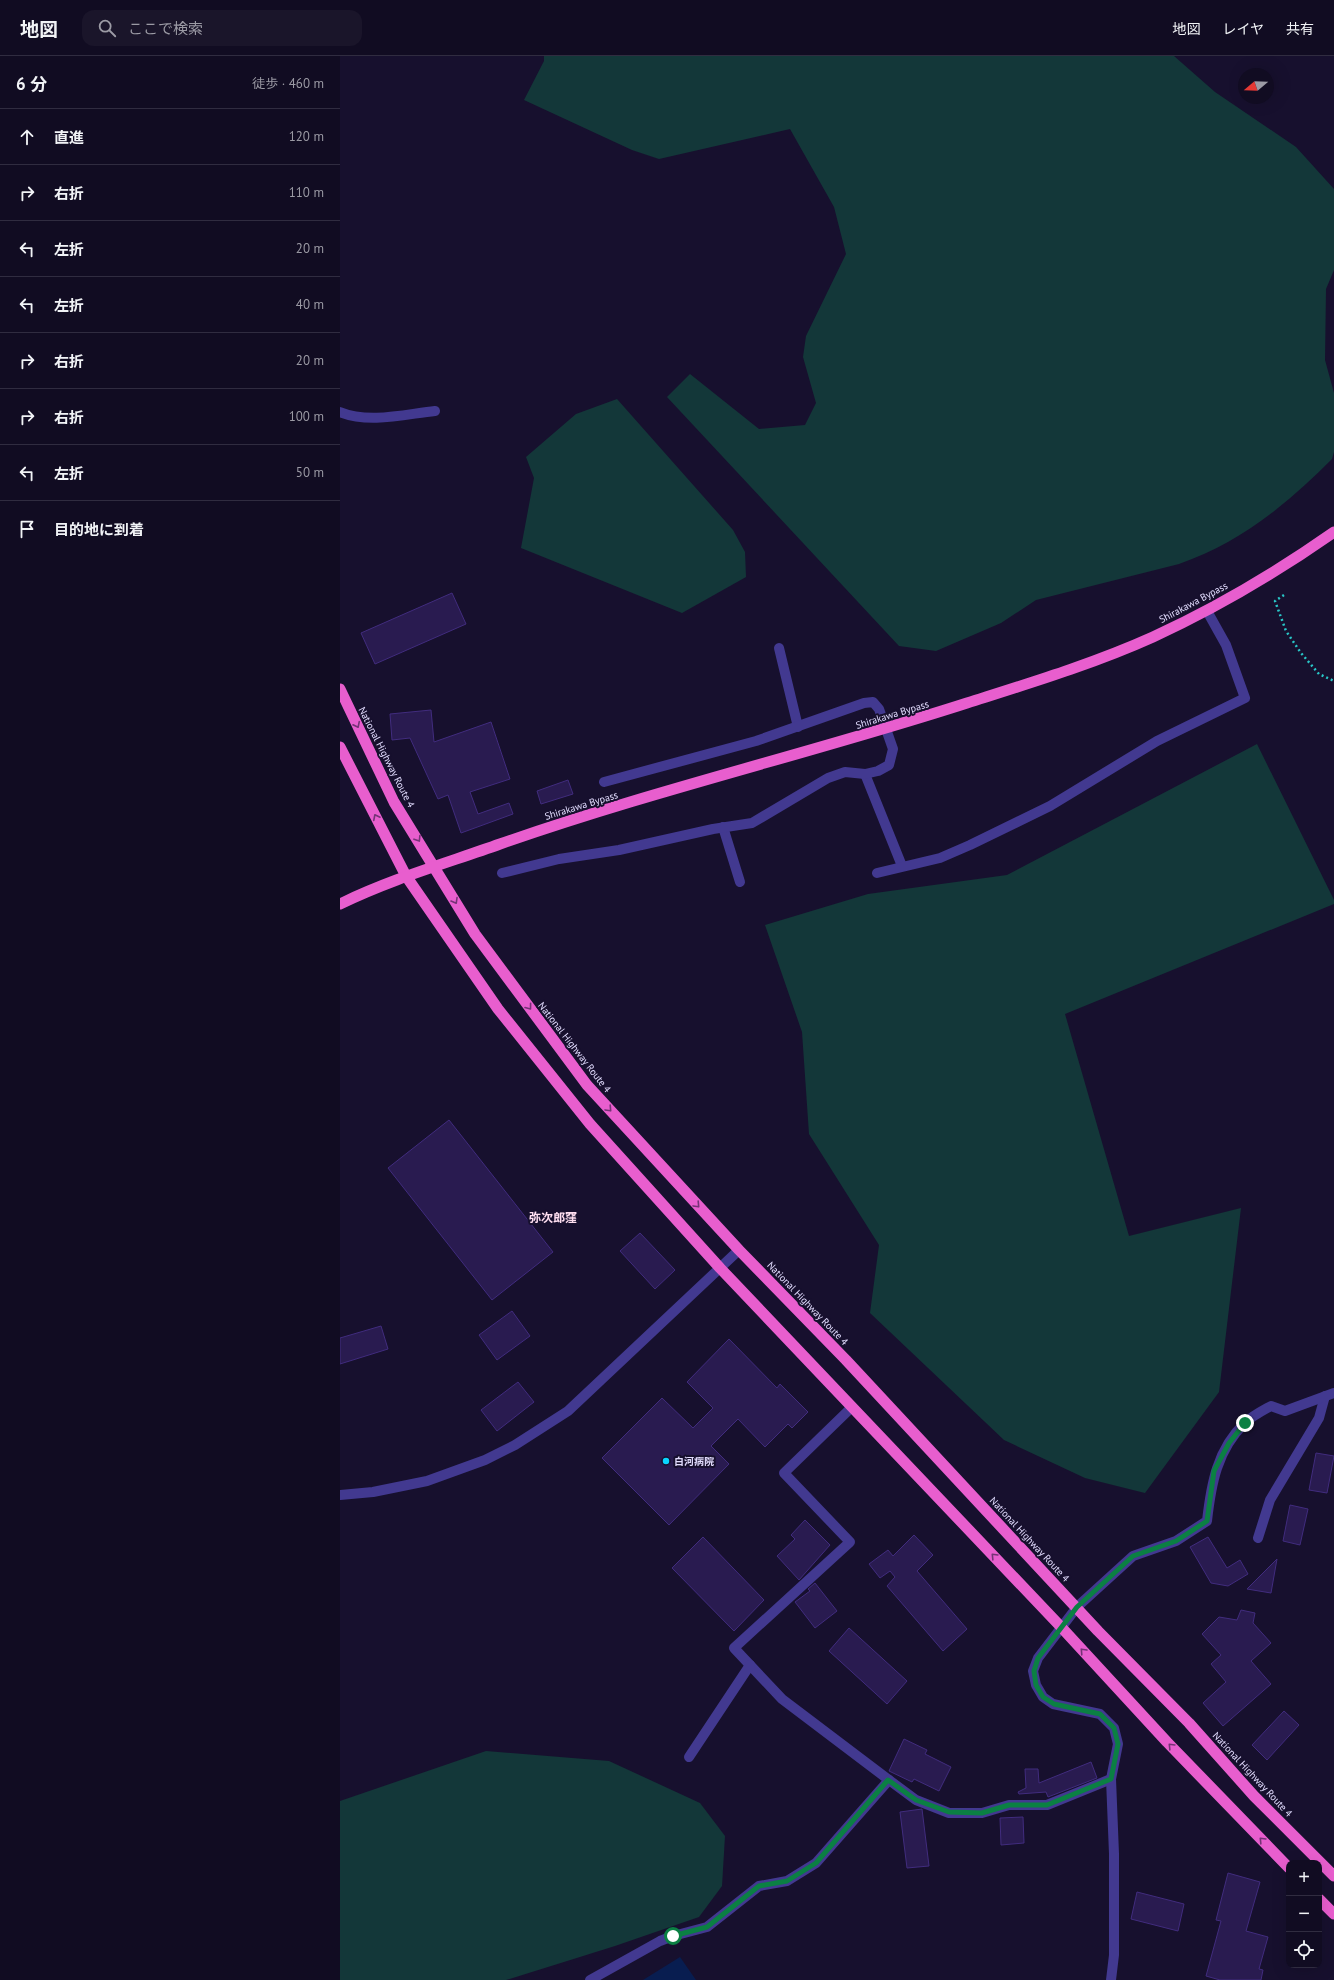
<!DOCTYPE html>
<html lang="ja">
<meta charset="utf-8">
<style>
:root{--surface:#110c22;--page:#1a152a;--text:#f1f3f6;--muted:#9c9ba5;--line:#302c40}
body{margin:0;font-family:"PT Sans","Noto Sans JP",sans-serif;background:var(--page);color:var(--text)}
.controls{position:absolute;right:12px;bottom:12px;display:grid;overflow:hidden;border-radius:8px;box-shadow:0 4px 16px #0002}
.controls button{width:36px;height:36px;display:grid;place-items:center;padding:0;border:0;border-bottom:1px solid var(--line);background:var(--surface);color:var(--text);font:20px sans-serif}
.compass{position:absolute;left:898px;top:12px;width:36px;height:36px;border-radius:50%;background:var(--surface);box-shadow:0 4px 16px #0002;rotate:251deg}
.stop{position:absolute;width:12px;height:12px;margin:-9px;border:3px solid #0b8043;border-radius:50%;background:#fff}
.stop.end{background:#0b8043;border-color:#fff;box-shadow:0 1px 4px #0008}
.list{margin:0;padding:0;list-style:none}
h2{display:flex;justify-content:space-between;align-items:center;height:52px;margin:0;padding:0 16px;font-size:17px}
h2 small{font-size:13px;font-weight:400;color:var(--muted)}
.list li{display:grid;grid-template-columns:26px 1fr auto;gap:12px;align-items:center;box-sizing:border-box;height:56px;padding:0 16px;border-top:1px solid var(--line)}
.list b{display:block;font-size:15px;white-space:nowrap}
.list em{font-size:13px;font-style:normal;color:var(--muted)}
.icon{flex:none;width:22px;height:22px;fill:none;stroke:currentColor;stroke-width:2;stroke-linecap:round;stroke-linejoin:round}
.map{position:relative;flex:none;width:994px;height:1924px;overflow:hidden}
header{display:flex;align-items:center;gap:24px;box-sizing:border-box;height:56px;padding:0 20px;background:var(--surface);border-bottom:1px solid var(--line)}
header strong{font-size:19px}
nav{display:flex;gap:22px;margin-inline-start:auto;font-size:14px}
.search{width:280px;height:36px;background:var(--page);display:flex;align-items:center;gap:10px;box-sizing:border-box;padding:0 14px;border-radius:12px;color:var(--muted);font-size:15px}
main{display:flex}
aside{flex:1;background:var(--surface)}
.map>svg:first-child{display:block}
.green{fill:#133739}
.water{fill:#081d50}
.building{fill:#291b50;stroke:#412c7e}
.lines{fill:none;stroke-linecap:round;stroke-linejoin:round}
.path{stroke:#29c6c7;stroke-width:2.5;stroke-dasharray:2 3;stroke-linecap:butt}
.minor{stroke:#423990;stroke-width:10}
.tertiary{stroke:#423990;stroke-width:10}
.trunk{stroke:#e85ece;stroke-width:11}
.oneway{stroke:#753376}
.route{stroke:#0b8043;stroke-width:5}
.poi-dot{fill:#09d6ff;stroke:#17102e;stroke-width:1.5}
.labels{text-anchor:middle;stroke-width:4;stroke-linejoin:round;paint-order:stroke}
.street-label{font-size:10px;fill:#e3ddff;stroke:#17102e}
.poi-label{font-size:10px;font-weight:bold;fill:#e3ddff;stroke:#17102e;text-anchor:start}
.quarter-label{font-size:12px;font-weight:bold;fill:#ffdff1;stroke:#17102e}
</style>
<header>
<strong>地図</strong>
<div class="search"><svg class="icon" aria-label="search" viewBox="0 0 24 24"><circle cx="10" cy="10" r="6"/><path d="M15 15l6 6"/></svg>ここで検索</div>
<nav><a>地図</a><a>レイヤ</a><a>共有</a></nav>
</header>
<main>
<aside>
<h2>6 分<small>徒歩 · 460 m</small></h2>
<ul class="list">
<li><svg class="icon" aria-label="ahead" viewBox="0 0 24 24"><path d="M12 20V5M6 11l6-6 6 6"/></svg><div><b>直進</b></div><em>120 m</em></li>
<li><svg class="icon" aria-label="right" viewBox="0 0 24 24"><path d="M7 20v-9h11M14 6l5 5-5 5"/></svg><div><b>右折</b></div><em>110 m</em></li>
<li><svg class="icon" aria-label="left" viewBox="0 0 24 24"><path d="M17 20v-9H6M10 6l-5 5 5 5"/></svg><div><b>左折</b></div><em>20 m</em></li>
<li><svg class="icon" aria-label="left" viewBox="0 0 24 24"><path d="M17 20v-9H6M10 6l-5 5 5 5"/></svg><div><b>左折</b></div><em>40 m</em></li>
<li><svg class="icon" aria-label="right" viewBox="0 0 24 24"><path d="M7 20v-9h11M14 6l5 5-5 5"/></svg><div><b>右折</b></div><em>20 m</em></li>
<li><svg class="icon" aria-label="right" viewBox="0 0 24 24"><path d="M7 20v-9h11M14 6l5 5-5 5"/></svg><div><b>右折</b></div><em>100 m</em></li>
<li><svg class="icon" aria-label="left" viewBox="0 0 24 24"><path d="M17 20v-9H6M10 6l-5 5 5 5"/></svg><div><b>左折</b></div><em>50 m</em></li>
<li><svg class="icon" aria-label="arrive" viewBox="0 0 24 24"><path d="M6 21V4h12l-3 4 3 4H6"/></svg><div><b>目的地に到着</b></div></li>
</ul>
</aside>
<div class="map">
<svg width="994" height="1924" viewBox="0 0 994 1924">
<rect width="100%" height="100%" fill="#17102e"/>
<g class="green">
<path d="M 204,0 L 834,0 L 875,36 L 956,91 L 994,133 L 994,214 L 986,233 L 985,304 L 994,337 L 994,396 L 992,403 C 946,449 901,486 839,508 L 696,544 L 661,567 L 596,595 L 559,590 L 327,341 L 350,318 L 419,373 L 465,369 L 476,347 L 463,301 L 466,280 L 506,198 L 494,151 L 450,73 L 319,103 L 292,94 L 184,44 L 204,5 Z"/>
<polygon points="277,343 393,474 405,496 406,521 342,557 181,492 194,422 186,401 236,358"/>
<polygon points="917,688 994,844 994,848 725,958 789,1180 901,1152 879,1336 805,1437 745,1422 664,1384 530,1257 539,1189 469,1078 462,976 425,869 528,838 667,819"/>
<polygon points="146,1695 269,1705 360,1747 385,1780 382,1830 359,1861 275,1890 166,1924 0,1924 0,1745"/>
</g>
<polygon class="water" points="340,1901 356,1924 303,1924"/>
<g class="building">
<polygon points="112,537 126,568 35,608 21,577"/>
<polygon points="91,654 94,686 151,666 170,723 130,736 138,758 169,747 173,758 121,777 108,739 98,743 70,682 52,684 50,658"/>
<polygon points="228,724 233,738 201,748 197,735"/>
<polygon points="109,1064 213,1196 152,1244 48,1112"/>
<polygon points="300,1177 335,1214 315,1233 280,1195"/>
<polygon points="172,1255 190,1280 157,1304 139,1279"/>
<polygon points="41,1270 48,1293 0,1308 0,1282"/>
<polygon points="389,1283 437,1332 440,1328 468,1356 452,1372 448,1368 425,1391 398,1363 371,1390 389,1408 329,1469 262,1402 322,1342 353,1372 373,1352 347,1326"/>
<polygon points="178,1326 194,1346 157,1375 141,1354"/>
<polygon points="976,1397 994,1400 987,1437 969,1434"/>
<polygon points="950,1449 968,1453 960,1489 943,1485"/>
<polygon points="465,1464 490,1489 459,1524 437,1500 455,1483 451,1479"/>
<polygon points="574,1479 593,1499 577,1515 627,1573 603,1595 547,1530 555,1521 550,1515 540,1522 529,1508 548,1494 553,1500"/>
<polygon points="363,1481 424,1544 394,1575 332,1512"/>
<polygon points="868,1481 887,1512 900,1504 908,1518 888,1530 871,1527 850,1491"/>
<polygon points="937,1503 931,1537 907,1533"/>
<polygon points="475,1527 497,1555 475,1572 455,1546 470,1535 468,1533"/>
<polygon points="901,1554 915,1557 913,1567 931,1587 911,1605 931,1628 883,1670 863,1647 886,1626 871,1608 881,1599 862,1578 879,1561 897,1564"/>
<polygon points="509,1572 567,1625 547,1648 489,1595"/>
<polygon points="944,1655 959,1669 927,1704 912,1689"/>
<polygon points="564,1683 587,1694 585,1698 611,1711 599,1735 574,1723 572,1726 549,1715"/>
<polygon points="751,1706 757,1722 708,1741 706,1736 679,1738 678,1736 686,1732 685,1713 698,1713 699,1727"/>
<polygon points="582,1753 589,1810 567,1812 560,1756"/>
<polygon points="683,1761 684,1787 661,1789 660,1762"/>
<polygon points="888,1817 920,1826 906,1875 928,1881 919,1913 923,1914 921,1924 880,1924 866,1920 881,1865 876,1864"/>
<polygon points="797,1836 844,1848 838,1875 791,1863"/>
</g>
<g class="lines">
<polyline class="path" points="944,539 935,545 946,575 961,597 979,618 994,625"/>
<g class="minor">
<path d="M 0,356 C 29,368 66,358 95,355"/>
<polyline points="439,592 458,671"/>
<polyline points="525,718 562,810"/>
<polyline points="383,771 400,826"/>
<polyline points="162,817 219,803 279,794 373,773 412,767 488,722 505,716 525,718 538,715 549,709 553,693 539,653 533,646 524,647 416,685 264,726"/>
<polyline points="537,817 600,802 630,789 710,750 817,685 905,642 886,589 867,555"/>
<polyline points="512,1351 444,1417 510,1486 394,1592 442,1643 549,1724"/>
<polyline points="918,1482 930,1444 979,1362 985,1340"/>
<polyline points="349,1701 410,1609"/>
<polyline points="250,1924 320,1885 333,1880 367,1871 419,1830 447,1825 476,1807 549,1724 576,1744 609,1757 642,1757 669,1749 707,1749 771,1723"/>
<path d="M 771,1924 L 774,1899 L 774,1798 L 771,1723 L 778,1688 L 774,1672 L 760,1658 L 713,1648 L 703,1641 L 696,1629 L 693,1615 L 698,1602 L 737,1551 L 793,1500 L 836,1485 L 867,1465 C 871,1429 877,1393 905,1367 C 912,1360 922,1355 931,1350 L 945,1355 L 994,1337"/>
</g>
<polyline class="tertiary" points="0,1439 33,1436 87,1425 145,1404 175,1389 228,1355 399,1194"/>
<g class="trunk">
<polyline points="0,633 54,746 135,878 247,1029 399,1194 506,1304 758,1575 849,1667 914,1740 994,1820"/>
<polyline points="0,691 66,820 158,953 250,1068 380,1212 722,1572 827,1686 949,1812"/>
<path d="M 0,848 C 51,823 107,807 160,788 C 314,734 472,697 627,647 C 690,627 753,608 813,581 C 876,552 937,516 994,476"/>
<polyline points="979,1843 994,1858"/>
</g>
</g>
<defs><path id="oneway-chevron" d="M-2-3.5L2.5 0L-2 3.5" fill="none" stroke-width="1.6" stroke-linecap="round" stroke-linejoin="round"/></defs>
<g class="oneway">
<use href="#oneway-chevron" transform="translate(17 669) rotate(64)"/>
<use href="#oneway-chevron" transform="translate(36 761) rotate(-117)"/>
<use href="#oneway-chevron" transform="translate(78 783) rotate(58)"/>
<use href="#oneway-chevron" transform="translate(115 845) rotate(60)"/>
<use href="#oneway-chevron" transform="translate(189 951) rotate(53)"/>
<use href="#oneway-chevron" transform="translate(269 1053) rotate(47)"/>
<use href="#oneway-chevron" transform="translate(357 1149) rotate(47)"/>
<use href="#oneway-chevron" transform="translate(654 1500) rotate(-134)"/>
<use href="#oneway-chevron" transform="translate(743 1595) rotate(-133)"/>
<use href="#oneway-chevron" transform="translate(831 1690) rotate(-134)"/>
<use href="#oneway-chevron" transform="translate(922 1784) rotate(-134)"/>
</g>
<g class="lines">
<polyline class="route" points="333,1880 367,1871 419,1830 447,1825 476,1807 548,1724 576,1744 609,1756 642,1757 669,1749 707,1749 771,1723 778,1688 774,1672 760,1658 714,1648 703,1641 696,1629 694,1615 698,1602 737,1551 793,1500 836,1485 867,1465 874,1415 889,1387 905,1367"/>
</g>
<circle class="poi-dot" cx="326" cy="1405" r="4"/>
<g class="labels">
<g class="street-label">
<text transform="translate(853 546) rotate(-28)" y="4">Shirakawa Bypass</text>
<text transform="translate(552 658) rotate(-17)" y="4">Shirakawa Bypass</text>
<text transform="translate(47 701) rotate(63)" y="4">National Highway Route 4</text>
<text transform="translate(241 749) rotate(-17)" y="4">Shirakawa Bypass</text>
<text transform="translate(235 991) rotate(52)" y="4">National Highway Route 4</text>
<text transform="translate(468 1247) rotate(46)" y="4">National Highway Route 4</text>
<text transform="translate(690 1483) rotate(47)" y="4">National Highway Route 4</text>
<text transform="translate(913 1718) rotate(47)" y="4">National Highway Route 4</text>
</g>
<g class="poi-label">
<text x="334" y="1409">白河病院</text>
</g>
<g class="quarter-label">
<text x="213" y="1166">弥次郎窪</text>
</g>
</g>
</svg>
<div class="controls">
<button>+</button>
<button>−</button>
<button><svg class="icon" aria-label="locate" viewBox="0 0 24 24"><circle cx="12" cy="12" r="6"/><path d="M12 2v4M12 18v4M2 12h4M18 12h4"/></svg></button>
</div>
<svg class="compass" viewBox="-18 -18 36 36"><path d="M0-13l5 13h-10z" fill="#e53935"/><path d="M0 13l5-13h-10z" fill="#9c9ba5"/></svg>
<div class="stop" style="left:333px;top:1880px"></div>
<div class="stop end" style="left:905px;top:1367px"></div>
</div>
</main>
